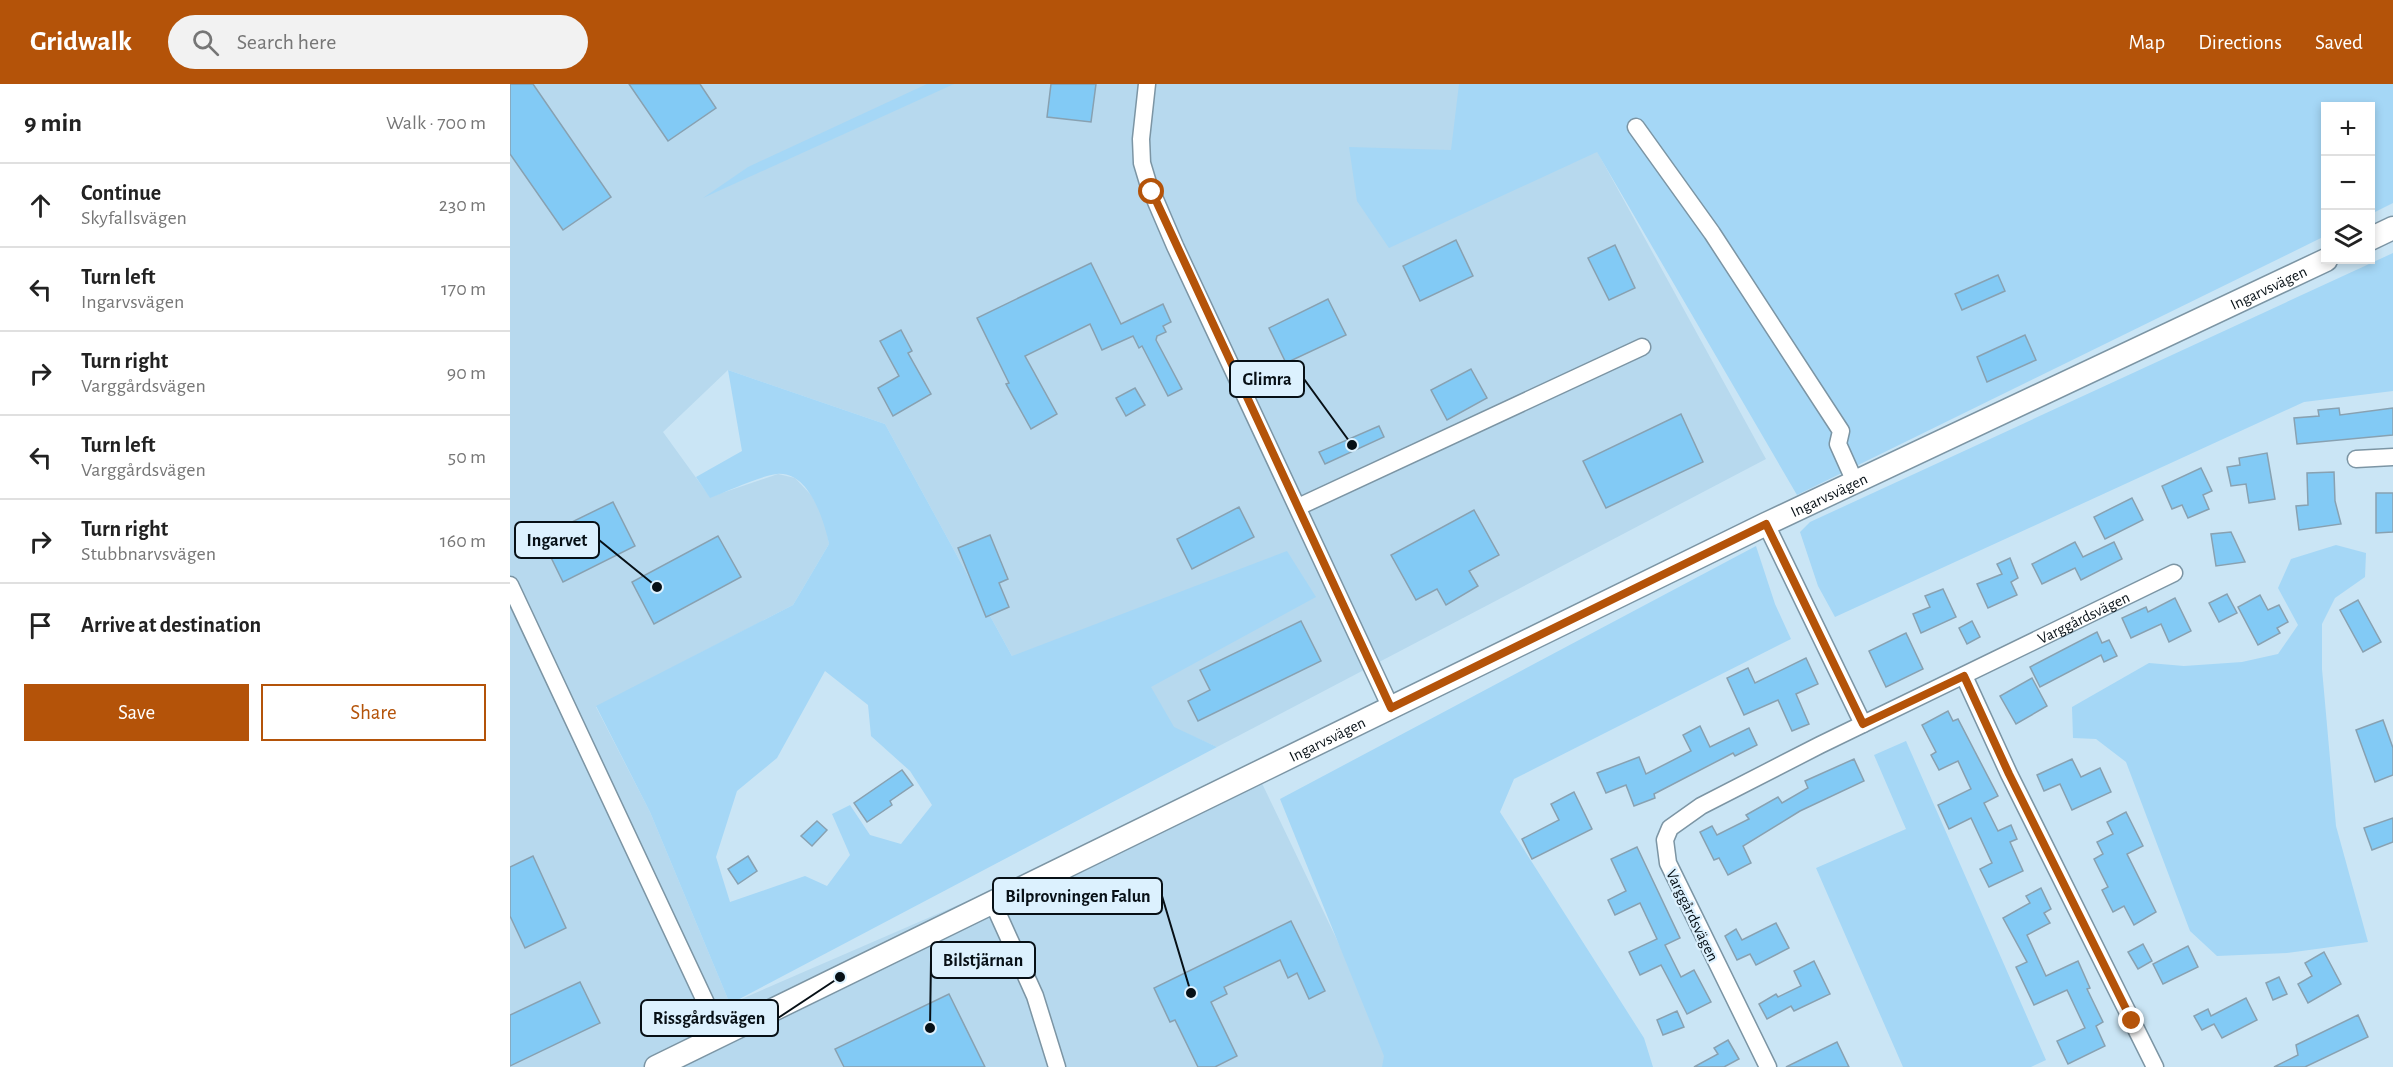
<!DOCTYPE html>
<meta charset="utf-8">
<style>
:root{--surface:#fff;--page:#f2f2f2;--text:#222;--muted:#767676;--line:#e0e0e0;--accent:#b45309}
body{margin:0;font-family:"Alegreya Sans",sans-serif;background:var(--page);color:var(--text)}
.controls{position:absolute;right:18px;top:18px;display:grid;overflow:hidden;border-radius:0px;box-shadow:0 3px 9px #0003}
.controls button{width:54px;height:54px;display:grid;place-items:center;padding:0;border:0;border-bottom:2px solid var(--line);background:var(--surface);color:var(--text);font:30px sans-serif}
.stop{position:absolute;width:18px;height:18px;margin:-14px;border:4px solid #b45309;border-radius:50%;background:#fff}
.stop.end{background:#b45309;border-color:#fff;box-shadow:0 2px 6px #0008}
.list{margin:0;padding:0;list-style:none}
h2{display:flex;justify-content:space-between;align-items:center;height:78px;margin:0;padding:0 24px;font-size:26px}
h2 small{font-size:20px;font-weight:400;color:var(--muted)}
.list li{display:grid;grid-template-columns:39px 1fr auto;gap:18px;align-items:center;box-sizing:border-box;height:84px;padding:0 24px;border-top:2px solid var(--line)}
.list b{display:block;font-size:22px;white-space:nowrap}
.list p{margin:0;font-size:20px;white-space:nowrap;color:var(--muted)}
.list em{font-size:20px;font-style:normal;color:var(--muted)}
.actions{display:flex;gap:12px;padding:18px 24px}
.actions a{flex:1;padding:14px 0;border:2px solid var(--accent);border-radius:0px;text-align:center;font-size:21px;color:var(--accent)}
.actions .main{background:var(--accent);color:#fff}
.icon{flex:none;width:33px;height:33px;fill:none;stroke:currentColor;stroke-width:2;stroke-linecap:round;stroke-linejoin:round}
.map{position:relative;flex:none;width:1883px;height:983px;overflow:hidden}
header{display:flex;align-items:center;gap:36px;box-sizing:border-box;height:84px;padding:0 30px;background:var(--accent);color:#fff}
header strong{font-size:28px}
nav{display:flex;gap:33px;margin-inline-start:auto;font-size:21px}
.search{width:420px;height:54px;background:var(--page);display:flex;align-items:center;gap:15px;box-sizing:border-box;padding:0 21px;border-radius:33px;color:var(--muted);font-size:22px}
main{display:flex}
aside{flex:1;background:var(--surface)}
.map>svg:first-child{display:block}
.built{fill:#b7d9ee}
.green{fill:#a5d7f6;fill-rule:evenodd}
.building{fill:#82caf5;stroke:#88a1b1;stroke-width:1.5}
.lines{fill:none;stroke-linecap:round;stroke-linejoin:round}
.street-casing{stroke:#7c95a4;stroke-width:19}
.secondary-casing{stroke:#7c95a4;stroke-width:25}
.street{stroke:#fff;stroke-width:16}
.secondary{stroke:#fff;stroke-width:22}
.route{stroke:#b45309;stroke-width:8}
.labels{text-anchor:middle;stroke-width:4.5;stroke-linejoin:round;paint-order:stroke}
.street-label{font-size:16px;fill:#071016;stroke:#dcf1fe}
.leader{fill:none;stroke:#071016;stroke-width:2}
.callout-dot{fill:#071016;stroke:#dcf1fe;stroke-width:2}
.callout{fill:#dcf1fe;stroke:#071016;stroke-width:2}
.callout-label{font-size:18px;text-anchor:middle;font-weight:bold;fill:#071016}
</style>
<header>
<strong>Gridwalk</strong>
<div class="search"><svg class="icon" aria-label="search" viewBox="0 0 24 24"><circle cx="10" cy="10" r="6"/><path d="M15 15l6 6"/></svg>Search here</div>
<nav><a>Map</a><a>Directions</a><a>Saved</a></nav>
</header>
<main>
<aside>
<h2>9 min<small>Walk · 700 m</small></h2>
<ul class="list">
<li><svg class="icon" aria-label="ahead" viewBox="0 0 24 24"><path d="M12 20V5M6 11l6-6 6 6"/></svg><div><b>Continue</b><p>Skyfallsvägen</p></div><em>230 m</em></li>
<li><svg class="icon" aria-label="left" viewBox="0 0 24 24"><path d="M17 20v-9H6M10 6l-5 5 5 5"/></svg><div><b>Turn left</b><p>Ingarvsvägen</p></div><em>170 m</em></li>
<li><svg class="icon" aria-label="right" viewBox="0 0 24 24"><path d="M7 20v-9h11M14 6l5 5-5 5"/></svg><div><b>Turn right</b><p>Varggårdsvägen</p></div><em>90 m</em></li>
<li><svg class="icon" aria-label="left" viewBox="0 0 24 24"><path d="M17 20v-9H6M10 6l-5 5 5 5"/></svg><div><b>Turn left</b><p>Varggårdsvägen</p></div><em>50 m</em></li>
<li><svg class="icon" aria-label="right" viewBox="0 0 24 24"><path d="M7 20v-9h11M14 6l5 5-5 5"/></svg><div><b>Turn right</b><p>Stubbnarvsvägen</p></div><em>160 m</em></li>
<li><svg class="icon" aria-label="arrive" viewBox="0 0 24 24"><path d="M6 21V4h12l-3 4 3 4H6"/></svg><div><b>Arrive at destination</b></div></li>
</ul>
<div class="actions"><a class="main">Save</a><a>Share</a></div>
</aside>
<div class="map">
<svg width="1883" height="983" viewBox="0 0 1883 983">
<rect width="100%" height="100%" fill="#cae5f5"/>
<polygon class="built" points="0,0 1050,0 1256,375 707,663 502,572 375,340 218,286 153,348 200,413 268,390 285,394 302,412 314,433 319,460 283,521 86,623 140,728 220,920 748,691 885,977 884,983 0,983"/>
<g class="green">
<polygon points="417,0 444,0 193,114 238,83"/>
<polygon points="949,0 1883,0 1883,119 1861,130 1860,22 1816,22 1815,152 1287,411 1087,68 879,164 847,117 839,63 941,66"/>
<polygon points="1883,169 1883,307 1794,318 1325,533 1308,502 1290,448 1300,438"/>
<path d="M 218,286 L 375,340 L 502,572 L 777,467 L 806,513 L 641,603 L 664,643 L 707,663 L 220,920 L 140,728 L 86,622 L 283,521 L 319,460 C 314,436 299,387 267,390 C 250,392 218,407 200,414 L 186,393 L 232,367 ZM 315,587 L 358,621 L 361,652 L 400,687 L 422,721 L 391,760 L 360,751 L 340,721 L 322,730 L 340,771 L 317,802 L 295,792 L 220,818 L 206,773 L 227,707 L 267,674 Z"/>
<polygon points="1826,461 1856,469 1855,493 1825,514 1812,540 1812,585 1826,742 1858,858 1777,869 1707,872 1680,847 1616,678 1586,655 1563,654 1562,623 1639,579 1674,582 1732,578 1768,570 1788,541 1768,504 1781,475"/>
<polygon points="1246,462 1265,520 1281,555 1004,695 990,728 1134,954 1143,983 872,983 874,972 770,715"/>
<polygon points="1396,657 1536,976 1521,983 1393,983 1306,784 1396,745 1364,671"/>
</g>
<g class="building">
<polygon points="0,0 23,0 101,113 53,146 0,70"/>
<polygon points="119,0 190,0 206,24 158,57"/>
<polygon points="541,0 586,0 581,38 537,33"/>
<polygon points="946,156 963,192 910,217 893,182"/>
<polygon points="1105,161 1125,204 1099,216 1078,174"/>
<polygon points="581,179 611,240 653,220 661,238 653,242 656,248 647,252 646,256 672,305 658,312 632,262 629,264 623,252 592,266 580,240 515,272 547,330 521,345 496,300 499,299 467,234"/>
<polygon points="1488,191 1495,207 1452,226 1445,210"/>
<polygon points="818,215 836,251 776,279 759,244"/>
<polygon points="391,246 402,267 398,269 421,310 383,332 368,304 389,292 370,257"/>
<polygon points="1515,251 1526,276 1477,298 1467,273"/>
<polygon points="961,285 977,314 937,336 921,306"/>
<polygon points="625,304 635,321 616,332 606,314"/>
<polygon points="1829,324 1830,331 1883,324 1883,351 1787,360 1784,334 1809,332 1808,326"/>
<polygon points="1171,330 1193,378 1096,424 1073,377"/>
<polygon points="869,342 874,353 815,380 809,368"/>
<polygon points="1757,369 1765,415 1739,419 1736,400 1721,402 1717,383 1730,381 1729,374"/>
<polygon points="1691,384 1702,407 1693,411 1699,425 1678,434 1672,421 1662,425 1652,402"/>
<polygon points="1824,388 1825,417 1831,440 1789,446 1786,422 1798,421 1797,389"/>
<polygon points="1866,409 1883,409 1883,448 1866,449"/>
<polygon points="1622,414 1633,436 1595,455 1584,433"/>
<polygon points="103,418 125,462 53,498 31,453"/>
<polygon points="729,423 744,453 682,485 667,455"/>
<polygon points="964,426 989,471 959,487 968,502 936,521 927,505 906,516 881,471"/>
<polygon points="1721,448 1735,478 1706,482 1701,450"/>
<polygon points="480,451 498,495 489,499 499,523 476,533 448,464"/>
<polygon points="208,452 231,493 144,540 122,498"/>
<polygon points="1565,458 1573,473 1604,458 1612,475 1571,496 1565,484 1532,500 1522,480"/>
<polygon points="1500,474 1508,494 1501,498 1507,511 1478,524 1467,500 1492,490 1487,480"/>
<polygon points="1433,505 1446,533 1411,549 1403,530 1420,523 1415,512"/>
<polygon points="1717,510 1727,529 1709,538 1699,519"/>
<polygon points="1750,511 1758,526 1769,521 1778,538 1767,544 1770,549 1748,561 1728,523"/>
<polygon points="1665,514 1681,547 1659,558 1651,540 1621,554 1612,534 1636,523 1638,528"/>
<polygon points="1848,516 1871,558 1853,568 1830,526"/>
<polygon points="791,537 811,577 688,637 678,617 700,606 690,586"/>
<polygon points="1462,537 1470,553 1457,560 1449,544"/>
<polygon points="1587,548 1592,559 1599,556 1607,572 1594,578 1591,571 1530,603 1520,583"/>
<polygon points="1396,549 1413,585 1376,603 1359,567"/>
<polygon points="1296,574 1308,600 1286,610 1299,640 1282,647 1268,616 1234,631 1217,594 1238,584 1245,599"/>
<polygon points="1522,594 1537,622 1506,640 1490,612"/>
<polygon points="1438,627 1443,637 1448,635 1488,712 1474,719 1488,747 1501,741 1507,755 1500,758 1513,787 1479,803 1470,785 1482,779 1461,734 1439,745 1428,721 1461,705 1448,677 1429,686 1421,671 1426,668 1412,641"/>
<polygon points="1873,636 1883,664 1883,691 1865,698 1846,646"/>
<polygon points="1190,642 1200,663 1239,644 1247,661 1225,672 1223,669 1144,710 1145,714 1124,722 1116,701 1096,709 1087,689 1129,673 1136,690 1181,667 1173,651"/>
<polygon points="1344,675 1354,697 1290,727 1233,762 1241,779 1218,791 1209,774 1204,776 1190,748 1202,742 1207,751 1239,735 1236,731 1268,713 1272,719 1298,704 1295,697"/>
<polygon points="1562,675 1571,693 1590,684 1601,708 1562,726 1550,700 1534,707 1527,691"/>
<polygon points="392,686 403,701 380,717 382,721 357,738 344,719"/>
<polygon points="1064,708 1082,745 1022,775 1012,755 1049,736 1041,720"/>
<polygon points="1616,728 1633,762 1617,770 1646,828 1624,841 1614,822 1603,828 1592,806 1598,803 1584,775 1593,770 1587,758 1603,750 1597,738"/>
<polygon points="1883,734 1883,758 1862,766 1854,744"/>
<polygon points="307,737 317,746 302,762 291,752"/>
<polygon points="1127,763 1170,854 1155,861 1171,893 1184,886 1201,918 1177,930 1151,881 1130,891 1119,868 1147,855 1130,819 1105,831 1098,816 1116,807 1101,775"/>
<polygon points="23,772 56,844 15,864 0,832 0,783"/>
<polygon points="238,772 247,787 228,800 218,785"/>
<polygon points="1531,804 1541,825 1534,829 1540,839 1517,851 1536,892 1568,877 1580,904 1577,905 1593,938 1586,942 1595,962 1558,980 1547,957 1575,944 1557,906 1524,921 1506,883 1517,878 1493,834 1520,819 1516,812"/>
<polygon points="781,837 815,907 799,915 787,889 778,894 770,876 714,903 717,910 701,918 727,972 705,983 688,983 665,936 660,938 644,904"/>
<polygon points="1266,839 1279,864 1246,881 1240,870 1227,876 1215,852 1226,845 1232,856"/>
<polygon points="1633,860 1642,877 1628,885 1618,868"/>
<polygon points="1678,862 1688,883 1653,900 1643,880"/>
<polygon points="1814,868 1831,900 1798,919 1788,900 1802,892 1795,879"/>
<polygon points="1304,877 1320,910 1284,927 1281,922 1257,935 1249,920 1266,910 1268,913 1291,902 1284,887"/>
<polygon points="1769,893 1777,910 1763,916 1756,899"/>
<polygon points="70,898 90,939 0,982 0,931"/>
<polygon points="439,910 475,983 334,983 325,965"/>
<polygon points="1736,914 1747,936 1712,954 1704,940 1692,946 1684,932 1698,925 1701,932"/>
<polygon points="1167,927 1174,943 1153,951 1147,936"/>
<polygon points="1848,931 1858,953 1795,983 1764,983 1788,971 1786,961"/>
<polygon points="1218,956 1229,975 1214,983 1184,983 1208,970 1204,964"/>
<polygon points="1327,958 1339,983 1276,983"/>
</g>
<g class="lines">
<defs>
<g id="street">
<polyline points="637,0 631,55 632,79 638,99 665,162 881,624"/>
<polyline points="1126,43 1202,149 1331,347 1328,360 1345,398"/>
<polyline points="1846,375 1883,373"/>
<polyline points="788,423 1132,263"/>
<polyline points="1256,440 1353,640"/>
<polyline points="0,501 211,951"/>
<polyline points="1454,592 1499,690 1645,983"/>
<polyline points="483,819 525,912 547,983"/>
<path id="s1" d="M 1258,983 L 1158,779 L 1155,756 L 1160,744 L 1191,722 L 1310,661 L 1664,489"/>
</g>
<g id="secondary">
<polyline points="1860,155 1883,144"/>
<path id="s2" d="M 146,983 L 1256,440 L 1816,176"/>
</g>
</defs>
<use href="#street" class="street-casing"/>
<use href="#secondary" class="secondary-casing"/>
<use href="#street" class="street"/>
<use href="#secondary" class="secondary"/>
</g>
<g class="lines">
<polyline class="route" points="642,108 881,624 1256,440 1353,640 1454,592 1499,690 1622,937"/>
</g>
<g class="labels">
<g class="street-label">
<text dy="6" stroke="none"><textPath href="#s2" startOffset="1791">Ingarvsvägen</textPath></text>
<text dy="6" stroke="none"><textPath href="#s2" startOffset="1305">Ingarvsvägen</textPath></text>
<text dy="6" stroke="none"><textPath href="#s1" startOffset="728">Varggårdsvägen</textPath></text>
<text dy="6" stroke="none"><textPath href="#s2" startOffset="747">Ingarvsvägen</textPath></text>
<text transform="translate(1183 831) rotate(64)" y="6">Varggårdsvägen</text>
</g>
</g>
<path class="leader" d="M842 361L794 295M147 503L89 456M681 909L652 812M420 944L421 876M330 893L268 934"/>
<g class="callout-dot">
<circle cx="842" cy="361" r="6"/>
<circle cx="147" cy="503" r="6"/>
<circle cx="681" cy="909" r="6"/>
<circle cx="420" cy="944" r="6"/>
<circle cx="330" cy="893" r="6"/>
</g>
<g class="callout">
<rect x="720" y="277" width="74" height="36" rx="6"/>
<rect x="5" y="438" width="84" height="36" rx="6"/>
<rect x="483" y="794" width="169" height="36" rx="6"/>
<rect x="421" y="858" width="104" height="36" rx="6"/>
<rect x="131" y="916" width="137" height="36" rx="6"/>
</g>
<g class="callout-label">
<text x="757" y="301">Glimra</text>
<text x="47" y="462">Ingarvet</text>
<text x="568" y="818">Bilprovningen Falun</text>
<text x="473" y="882">Bilstjärnan</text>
<text x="199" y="940">Rissgårdsvägen</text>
</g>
</svg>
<div class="controls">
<button>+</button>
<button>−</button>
<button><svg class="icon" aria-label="layers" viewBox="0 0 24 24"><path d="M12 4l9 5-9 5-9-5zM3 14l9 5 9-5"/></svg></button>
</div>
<div class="stop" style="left:642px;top:108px"></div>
<div class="stop end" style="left:1622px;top:937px"></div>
</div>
</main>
